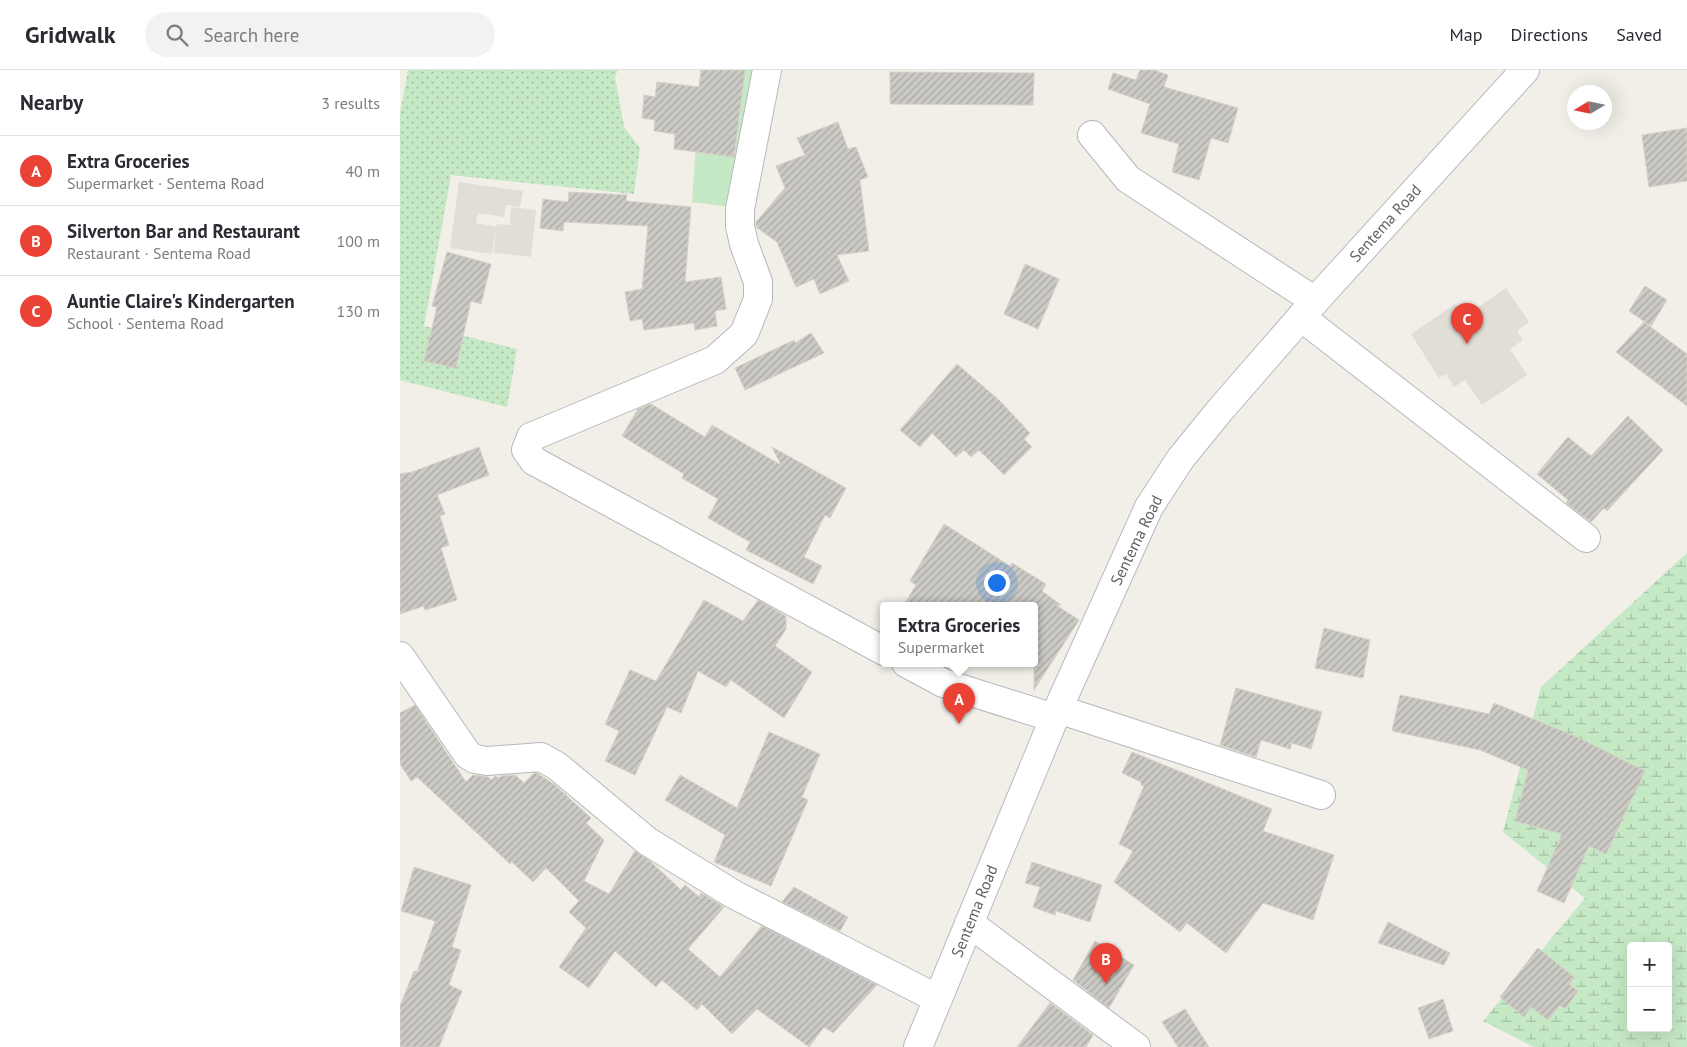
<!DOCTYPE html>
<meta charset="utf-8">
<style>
:root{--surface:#fff;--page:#f2f2f3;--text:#2b2b33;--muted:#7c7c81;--line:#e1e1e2;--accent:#ea4335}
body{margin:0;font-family:"PT Sans",sans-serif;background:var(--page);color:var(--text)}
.controls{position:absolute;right:15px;bottom:15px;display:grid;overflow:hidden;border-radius:5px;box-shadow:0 5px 20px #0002}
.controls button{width:45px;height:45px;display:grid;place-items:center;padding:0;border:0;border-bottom:1px solid var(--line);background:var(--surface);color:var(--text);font:25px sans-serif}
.compass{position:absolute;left:1167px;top:15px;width:45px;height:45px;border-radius:50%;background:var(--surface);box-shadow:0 5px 20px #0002;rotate:260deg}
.you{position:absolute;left:596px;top:512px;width:18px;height:18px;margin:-12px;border:4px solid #fff;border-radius:50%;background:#1a73e8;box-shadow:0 0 0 8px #1a73e833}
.badge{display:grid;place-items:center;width:32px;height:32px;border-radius:50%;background:var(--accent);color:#fff;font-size:16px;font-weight:700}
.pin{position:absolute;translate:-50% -41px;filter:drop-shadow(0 1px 2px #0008)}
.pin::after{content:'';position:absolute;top:26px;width:18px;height:15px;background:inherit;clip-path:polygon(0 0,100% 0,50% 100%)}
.popup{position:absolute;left:480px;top:532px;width:158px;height:65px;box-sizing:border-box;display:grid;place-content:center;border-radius:5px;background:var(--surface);filter:drop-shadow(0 1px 4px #0005);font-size:16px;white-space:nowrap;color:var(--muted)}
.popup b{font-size:19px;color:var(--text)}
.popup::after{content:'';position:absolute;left:50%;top:100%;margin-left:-10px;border:10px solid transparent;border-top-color:var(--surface)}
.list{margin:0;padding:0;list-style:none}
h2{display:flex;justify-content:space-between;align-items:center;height:65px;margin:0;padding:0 20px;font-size:21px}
h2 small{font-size:16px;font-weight:400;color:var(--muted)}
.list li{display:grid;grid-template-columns:32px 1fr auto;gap:15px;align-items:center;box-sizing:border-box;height:70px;padding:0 20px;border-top:1px solid var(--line)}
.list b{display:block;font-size:19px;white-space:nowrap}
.list p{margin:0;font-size:16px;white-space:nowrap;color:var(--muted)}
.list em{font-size:16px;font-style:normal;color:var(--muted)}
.icon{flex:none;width:28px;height:28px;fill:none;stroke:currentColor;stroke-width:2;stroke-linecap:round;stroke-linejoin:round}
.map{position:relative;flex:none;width:1287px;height:977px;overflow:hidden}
header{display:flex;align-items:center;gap:30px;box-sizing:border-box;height:70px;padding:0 25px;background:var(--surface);border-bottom:1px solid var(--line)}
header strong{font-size:24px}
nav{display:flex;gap:28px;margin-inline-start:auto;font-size:18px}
.search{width:350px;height:45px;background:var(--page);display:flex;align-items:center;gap:12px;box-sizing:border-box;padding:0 18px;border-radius:28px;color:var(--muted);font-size:19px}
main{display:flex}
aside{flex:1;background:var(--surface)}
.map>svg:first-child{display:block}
.education{fill:#e1ded6}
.grass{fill:url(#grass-dots)}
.wetland{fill:url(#wetland-marsh);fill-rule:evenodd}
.garden{fill:#c5e8c5}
.building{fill:url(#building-hatch);stroke:#d6d1c6}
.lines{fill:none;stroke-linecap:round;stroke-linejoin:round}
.street-casing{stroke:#b5b8bc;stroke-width:30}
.secondary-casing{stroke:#b6babf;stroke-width:30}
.street{stroke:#fff;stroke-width:28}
.secondary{stroke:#fff;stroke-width:28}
.labels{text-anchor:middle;stroke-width:4;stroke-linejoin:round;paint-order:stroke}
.street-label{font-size:16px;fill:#5f6368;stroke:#fff}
</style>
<header>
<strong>Gridwalk</strong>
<div class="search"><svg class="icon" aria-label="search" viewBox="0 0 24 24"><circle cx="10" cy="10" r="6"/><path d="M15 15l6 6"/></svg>Search here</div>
<nav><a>Map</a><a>Directions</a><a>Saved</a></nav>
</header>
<main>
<aside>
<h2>Nearby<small>3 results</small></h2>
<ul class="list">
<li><span class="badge">A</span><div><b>Extra Groceries</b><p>Supermarket · Sentema Road</p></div><em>40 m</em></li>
<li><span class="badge">B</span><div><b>Silverton Bar and Restaurant</b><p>Restaurant · Sentema Road</p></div><em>100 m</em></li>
<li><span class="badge">C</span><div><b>Auntie Claire's Kindergarten</b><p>School · Sentema Road</p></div><em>130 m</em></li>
</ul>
</aside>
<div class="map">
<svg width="1287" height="977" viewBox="0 0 1287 977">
<defs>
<pattern id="grass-dots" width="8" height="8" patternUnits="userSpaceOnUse" patternTransform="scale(1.25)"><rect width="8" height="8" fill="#c5e8c5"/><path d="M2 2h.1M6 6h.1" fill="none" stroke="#a3c0a4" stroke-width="1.8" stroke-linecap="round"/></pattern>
<pattern id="wetland-marsh" width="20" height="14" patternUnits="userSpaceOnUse" patternTransform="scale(1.25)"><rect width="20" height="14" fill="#c5e8c5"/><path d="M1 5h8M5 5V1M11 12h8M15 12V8" fill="none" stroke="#a3c0a4"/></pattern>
<pattern id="building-hatch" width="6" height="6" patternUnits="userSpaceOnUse" patternTransform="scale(1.25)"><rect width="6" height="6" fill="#cccac5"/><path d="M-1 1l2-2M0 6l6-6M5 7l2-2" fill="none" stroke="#a9a8a4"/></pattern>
</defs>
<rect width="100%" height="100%" fill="#f1efe8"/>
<g class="education">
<polygon points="59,112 123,121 120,137 106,135 104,147 78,143 76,153 96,157 97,154 110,155 111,137 136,140 131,187 94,183 96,162 92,184 50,178"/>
<polygon points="1106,218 1129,252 1117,261 1123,270 1110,279 1127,305 1082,335 1065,310 1054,317 1046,304 1039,308 1011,264 1055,234 1064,247"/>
</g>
<polygon class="grass" points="8,0 218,0 215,7 224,57 240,78 234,124 51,105 24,256 117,279 107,337 0,310 0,43"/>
<path class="wetland" d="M 1287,483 L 1287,977 L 1134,977 L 1083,951 L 1185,828 L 1103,762 L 1141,617 ZM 1231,876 L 1268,876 L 1268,958 L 1231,958 Z"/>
<polygon class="garden" points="301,0 359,0 331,137 292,132"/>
<g class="building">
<polygon points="301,0 345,0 334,87 274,79 275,64 254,61 255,50 242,48 244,25 255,27 257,12 299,17"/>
<polygon points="740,0 754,0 768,5 764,17 838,38 828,73 811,68 799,110 772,102 779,74 741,63 750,34 708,19 713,3 736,10"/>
<polygon points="490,2 634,3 633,35 490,34"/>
<polygon points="438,52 448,79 456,77 468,107 460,110 469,181 437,185 449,211 420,224 414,209 396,217 377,172 356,157 356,152 385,118 376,96 405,85 397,68"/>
<polygon points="1287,58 1287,111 1249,117 1242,65"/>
<polygon points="169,122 227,125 226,131 291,137 285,212 321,207 326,239 315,241 317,256 295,260 294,253 244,260 242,249 230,251 225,222 242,219 248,156 164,152 163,161 140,158 143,129 168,132"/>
<polygon points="47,182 91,194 81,234 71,231 56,298 24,291 37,237 32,236"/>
<polygon points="625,194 659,209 638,259 604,244"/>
<polygon points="1245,216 1267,230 1251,256 1229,241"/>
<polygon points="1244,252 1287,284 1287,336 1216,282"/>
<polygon points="411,263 424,283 345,320 335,298 394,270 395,273"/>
<polygon points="557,294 599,330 630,363 624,369 632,377 604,405 579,380 571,387 564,380 556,387 532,363 520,377 500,360"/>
<polygon points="251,334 305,367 312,355 381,395 372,377 446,418 430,448 425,445 404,487 422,496 413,514 346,480 350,472 308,448 318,429 282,408 284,404 222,366 238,339"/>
<polygon points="1228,346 1263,380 1207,441 1204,438 1191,452 1166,433 1168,430 1137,404 1168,367 1191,386"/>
<polygon points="79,377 89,405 37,425 45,444 40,446 49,475 41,478 57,530 25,540 24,536 0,544 0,404 12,402"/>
<polygon points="544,454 610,496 612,493 646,514 642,521 661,535 656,535 679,550 634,620 634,535 504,535 516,515 510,511"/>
<polygon points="304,530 343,551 358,530 386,546 386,559 375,576 412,602 384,648 331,610 326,617 298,601 281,643 267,637 235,705 205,691 219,661 205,654 230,600 256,611"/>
<polygon points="924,558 970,570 963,608 915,598"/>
<polygon points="836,618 922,642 911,679 892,673 890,679 861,670 856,687 820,675"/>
<polygon points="1000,625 1089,644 1094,633 1177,667 1245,701 1206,784 1189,776 1164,833 1137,821 1162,764 1115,751 1128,700 1080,680 992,661"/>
<polygon points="15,635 66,712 73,705 88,707 92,710 95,706 99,708 101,706 115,705 124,713 134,703 137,703 155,715 191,748 186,753 204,770 184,811 209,824 235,781 250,791 281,820 285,815 299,827 301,823 324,837 288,879 320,907 362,856 477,915 433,963 424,957 409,977 357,939 332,964 302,934 297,940 262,910 256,917 215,881 189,918 159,897 186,858 169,842 179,831 146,798 133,812 112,792 110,794 17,707 11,711 0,694 0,643"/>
<polygon points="369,662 420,684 402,727 408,730 371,816 314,792 325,765 265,730 280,705 337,738"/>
<polygon points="732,682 872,739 863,761 934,785 913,850 863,833 826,883 787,853 780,862 714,812 733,781 719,774 744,716 741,715 741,712 722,703"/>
<polygon points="632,792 702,815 690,852 656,841 655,845 633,837 640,817 625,813"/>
<polygon points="14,797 71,815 52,877 61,880 49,915 62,921 39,977 0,977 0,936 14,901 17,902 35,851 1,841"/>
<polygon points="394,817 448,847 440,861 382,832"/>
<polygon points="988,852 1050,883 1044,895 978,873"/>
<polygon points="695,871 734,895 709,938 673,910"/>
<polygon points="1138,878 1175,908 1169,914 1178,921 1165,939 1160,935 1148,950 1131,937 1124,947 1100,927"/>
<polygon points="1043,929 1053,961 1029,969 1018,938"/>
<polygon points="650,933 693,965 686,977 617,977"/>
<polygon points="785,939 809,977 778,977 762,952"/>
</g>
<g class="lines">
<defs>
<g id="street">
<polyline points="367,0 340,139 340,156 344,174 358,212 358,229 344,264 315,290 131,367 126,380 134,391 484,581"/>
<polyline points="692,65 728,109 915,231"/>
<polyline points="901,247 1186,468"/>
<polyline points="0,586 68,685 75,689 87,691 141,687 157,696 247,771 333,824 538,929"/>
<polyline points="506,593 543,613 654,648"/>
<polyline points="658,639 921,725"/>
<polyline points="569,853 736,977"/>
</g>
<polyline id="secondary" points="518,977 658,639 749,437 781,388 821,339 915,231 1125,0"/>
</defs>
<use href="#street" class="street-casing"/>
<use href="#secondary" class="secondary-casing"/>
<use href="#street" class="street"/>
<use href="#secondary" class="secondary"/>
</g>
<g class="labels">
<g class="street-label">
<text transform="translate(985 153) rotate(-48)" y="6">Sentema Road</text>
<text transform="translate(736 470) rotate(-64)" y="6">Sentema Road</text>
<text transform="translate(574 841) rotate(-68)" y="6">Sentema Road</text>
</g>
</g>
</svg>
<div class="controls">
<button>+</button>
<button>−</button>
</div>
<svg class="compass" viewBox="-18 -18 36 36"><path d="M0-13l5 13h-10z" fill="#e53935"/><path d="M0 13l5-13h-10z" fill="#7c7c81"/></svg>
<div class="you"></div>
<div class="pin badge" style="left:559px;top:654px">A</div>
<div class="popup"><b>Extra Groceries</b>Supermarket</div>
<div class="pin badge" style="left:706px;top:914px">B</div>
<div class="pin badge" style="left:1067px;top:274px">C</div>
</div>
</main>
